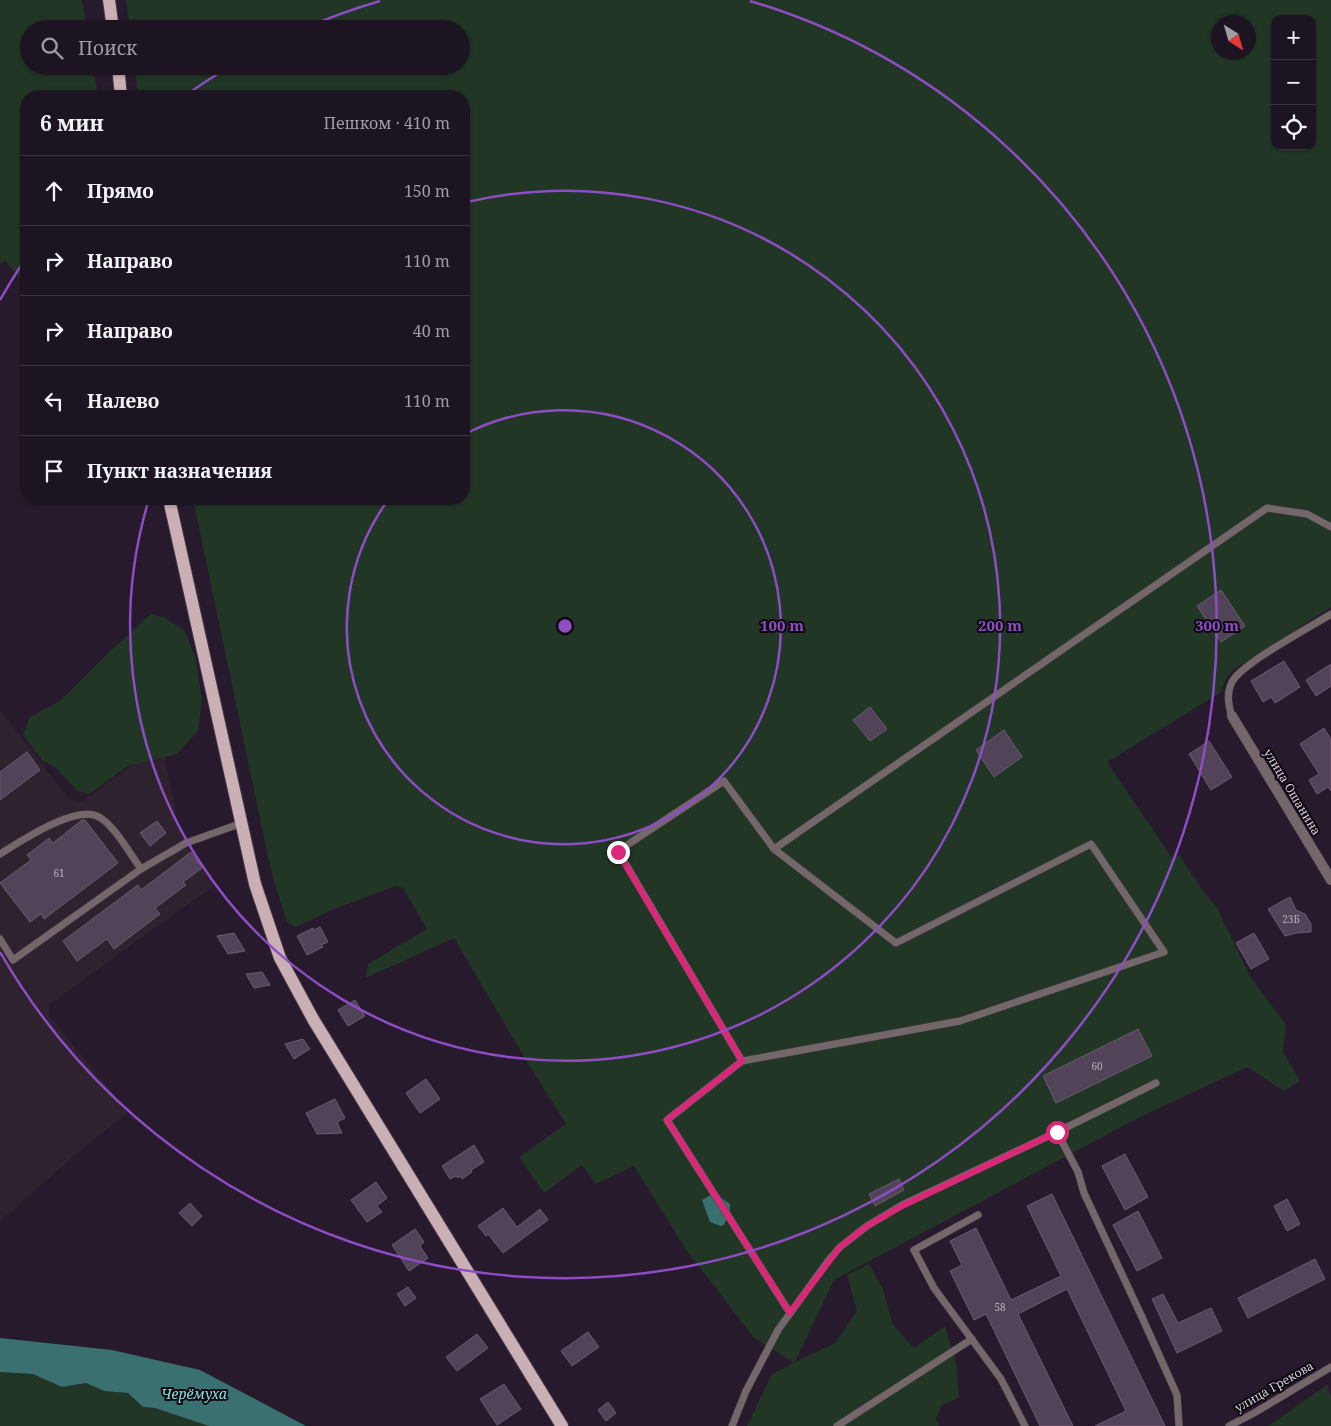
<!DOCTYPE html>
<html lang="ru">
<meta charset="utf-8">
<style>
:root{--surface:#1d1421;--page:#251d2a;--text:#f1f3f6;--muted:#a09ea5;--line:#3b333f}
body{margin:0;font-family:"Noto Serif",serif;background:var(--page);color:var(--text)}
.controls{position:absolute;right:15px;top:15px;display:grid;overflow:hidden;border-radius:10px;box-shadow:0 1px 4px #0004}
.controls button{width:45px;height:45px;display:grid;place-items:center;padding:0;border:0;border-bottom:1px solid var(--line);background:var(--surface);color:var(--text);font:25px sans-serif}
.compass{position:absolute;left:1211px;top:15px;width:45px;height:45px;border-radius:50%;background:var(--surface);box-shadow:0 1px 4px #0004;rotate:143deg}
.stop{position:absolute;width:15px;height:15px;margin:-11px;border:4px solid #db2777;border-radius:50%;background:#fff}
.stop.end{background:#db2777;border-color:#fff;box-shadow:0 1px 5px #0008}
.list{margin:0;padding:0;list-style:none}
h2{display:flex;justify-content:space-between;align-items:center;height:65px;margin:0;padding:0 20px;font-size:21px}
h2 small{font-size:16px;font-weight:400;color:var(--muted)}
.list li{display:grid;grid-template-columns:32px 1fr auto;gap:15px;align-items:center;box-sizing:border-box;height:70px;padding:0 20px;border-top:1px solid var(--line)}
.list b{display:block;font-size:19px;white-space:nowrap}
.list em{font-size:16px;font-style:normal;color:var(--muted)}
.icon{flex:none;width:28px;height:28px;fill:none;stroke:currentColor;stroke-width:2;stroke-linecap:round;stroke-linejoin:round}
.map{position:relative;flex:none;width:1331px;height:1426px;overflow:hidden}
.search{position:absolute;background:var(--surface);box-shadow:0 1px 4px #0004;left:20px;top:20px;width:450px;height:55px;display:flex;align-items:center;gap:12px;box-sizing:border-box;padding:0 18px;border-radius:28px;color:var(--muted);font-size:19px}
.panel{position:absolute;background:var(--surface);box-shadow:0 1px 4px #0004;left:20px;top:90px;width:450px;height:415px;border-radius:20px}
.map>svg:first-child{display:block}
.industrial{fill:#2f222f}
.green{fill:#213625;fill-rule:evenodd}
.water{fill:#3b7070}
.building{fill:#524458;stroke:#6b5b71}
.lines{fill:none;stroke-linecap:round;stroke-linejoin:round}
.service-casing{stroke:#433748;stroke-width:8}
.minor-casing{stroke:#433748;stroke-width:11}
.primary-casing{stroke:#433748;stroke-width:14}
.service{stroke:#74676a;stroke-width:7}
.minor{stroke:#74676a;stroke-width:10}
.primary{stroke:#caafb5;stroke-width:12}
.route{stroke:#db2777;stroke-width:6}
.ring{fill:none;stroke:#8e4dc5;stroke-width:2.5}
.labels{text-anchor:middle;stroke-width:4;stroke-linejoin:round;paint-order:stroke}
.number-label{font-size:10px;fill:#b6acba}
.street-label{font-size:12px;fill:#d8cfdb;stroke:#0d070f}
.water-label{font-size:14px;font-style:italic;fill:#86e0e0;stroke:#0d070f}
.centre{fill:#8e4dc5;stroke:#0d070f;stroke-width:2.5}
.ring-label{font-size:15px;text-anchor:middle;font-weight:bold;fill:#8e4dc5;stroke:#0d070f;stroke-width:4;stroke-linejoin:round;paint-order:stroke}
</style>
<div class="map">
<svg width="1331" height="1426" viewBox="0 0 1331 1426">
<rect width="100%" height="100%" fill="#271a2c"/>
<polygon class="industrial" points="0,710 70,800 81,802 158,747 164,754 179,828 189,850 214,886 128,947 49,1005 49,1016 128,1112 76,1154 0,1221"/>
<g class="green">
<polygon points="0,0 82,0 87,29 29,29 29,66 93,66 98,96 26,96 26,286 5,260 0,264"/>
<path d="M 126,0 L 1331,0 L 1331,607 L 1233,670 L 1226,679 L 1220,693 L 1107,762 L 1172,858 L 1179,855 L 1203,891 L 1216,906 L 1251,978 L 1286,1025 L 1283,1052 L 1300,1081 L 1284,1091 L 1247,1067 L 1140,1117 L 834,1280 L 795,1362 L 835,1343 L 857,1311 L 847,1275 L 869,1264 L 883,1289 L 893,1325 L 914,1348 L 945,1326 L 956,1362 L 959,1398 L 942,1405 L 936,1419 L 939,1426 L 747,1426 L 772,1374 L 794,1363 L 754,1338 L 687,1251 L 634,1166 L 596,1184 L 582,1165 L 544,1193 L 519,1157 L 566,1124 L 529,1065 L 454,938 L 366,978 L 368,964 L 427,929 L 403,888 L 396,886 L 334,909 L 296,927 L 287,922 L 274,882 L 266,847 L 193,499 L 464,499 L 464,96 L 138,96 L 135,66 L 461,66 L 461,29 L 130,29 ZM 1275,19 L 1312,19 L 1312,146 L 1275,146 ZM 1218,22 L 1248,22 L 1248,52 L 1218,52 Z"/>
<polygon points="151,614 165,618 185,631 196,659 202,700 198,731 177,754 128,766 89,794 78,791 56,768 42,760 23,735 30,717 60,701 109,652"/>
<polygon points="0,1372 33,1374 62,1387 86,1383 104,1391 128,1393 143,1407 155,1408 209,1426 0,1426"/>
<polygon points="1327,1385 1331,1397 1331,1426 1268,1426"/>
</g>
<g class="water">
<polygon points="714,1193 730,1204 730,1211 724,1225 721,1226 710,1222 702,1200"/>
<polygon points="0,1338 112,1350 200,1370 306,1426 209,1426 155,1408 143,1407 128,1393 104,1391 86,1383 62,1387 33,1374 0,1372"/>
</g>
<g class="building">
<polygon points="1221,590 1245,626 1221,642 1197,606"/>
<polygon points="1284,661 1300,687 1275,703 1271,697 1263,702 1251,681"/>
<polygon points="1331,664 1331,686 1316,696 1306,680"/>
<polygon points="870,707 887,729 870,741 853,720"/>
<polygon points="1324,728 1331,739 1331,791 1328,787 1317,794 1309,780 1319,774 1300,744"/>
<polygon points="1004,730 1022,757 994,777 976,750"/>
<polygon points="1209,741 1232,777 1211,790 1189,754"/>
<polygon points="27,752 40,770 0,800 0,772"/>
<polygon points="82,820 85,820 118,863 44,919 41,914 30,922 0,883 31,860 27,855 49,838 53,843"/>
<polygon points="157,821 166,833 150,846 140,833"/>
<polygon points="191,852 202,868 183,882 186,885 155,908 160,914 114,949 107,939 77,961 63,941 138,885 141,890"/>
<polygon points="1290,897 1296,910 1305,914 1311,924 1311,932 1296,933 1285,936 1268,909"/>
<polygon points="320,927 328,942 321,945 323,947 307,955 297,936 313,928 314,930"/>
<polygon points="234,933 245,951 228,954 217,936"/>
<polygon points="1254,933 1269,959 1251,969 1236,943"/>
<polygon points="262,972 270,985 254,988 246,974"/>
<polygon points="355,1000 365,1016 348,1026 338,1010"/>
<polygon points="1138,1029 1152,1056 1056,1103 1043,1076"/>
<polygon points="303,1039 310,1049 294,1059 285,1044"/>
<polygon points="426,1079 440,1099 420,1113 406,1093"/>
<polygon points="335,1099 345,1118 337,1122 342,1133 317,1134 306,1113"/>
<polygon points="474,1145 484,1162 471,1170 472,1172 462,1179 460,1176 458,1178 456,1176 450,1179 442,1166"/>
<polygon points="1125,1154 1148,1197 1125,1210 1102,1166"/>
<polygon points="899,1179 904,1190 875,1206 869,1194"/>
<polygon points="376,1182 387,1198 377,1206 382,1212 367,1222 351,1200"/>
<polygon points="1052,1194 1086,1264 1165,1426 1095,1426 1126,1411 1067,1289 1018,1314 1073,1426 1040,1426 986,1314 974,1320 950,1271 962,1265 950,1241 976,1228 1011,1300 1061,1276 1027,1206"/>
<polygon points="1287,1199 1300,1224 1287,1231 1274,1206"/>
<polygon points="190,1203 202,1216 192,1226 179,1213"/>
<polygon points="503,1208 517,1227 540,1209 548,1220 503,1253 488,1234 486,1236 478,1226"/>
<polygon points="1138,1211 1162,1258 1137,1271 1113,1225"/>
<polygon points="415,1229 424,1242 420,1246 428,1258 409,1271 392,1245"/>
<polygon points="1315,1259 1325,1279 1248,1318 1238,1298"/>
<polygon points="408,1287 416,1298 405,1306 397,1294"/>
<polygon points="1163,1294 1178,1323 1211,1308 1222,1331 1177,1353 1152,1299"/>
<polygon points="588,1332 599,1347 572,1366 561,1351"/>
<polygon points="477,1334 488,1348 457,1371 446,1357"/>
<polygon points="504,1384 521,1409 497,1425 480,1399"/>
<polygon points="608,1402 616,1413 606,1421 598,1410"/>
</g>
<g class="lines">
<defs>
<g id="service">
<path d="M 1232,716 C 1228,705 1226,694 1232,682 C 1242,663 1309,628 1331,614"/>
<polygon points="724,781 774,849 896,943 1091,844 1164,952 960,1021 742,1061 618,851"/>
<polyline points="774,849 1267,508 1307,514 1331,527"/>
<path d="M 0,854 C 21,841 76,804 99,817 C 115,826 130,854 141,869"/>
<polyline points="0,939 13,960 141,869 186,843 242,823"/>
<polyline points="742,1061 667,1120 790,1313"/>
<polyline points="1057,1132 1078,1172 1084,1193 1141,1315 1177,1395 1179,1426"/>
<polyline points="978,1215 914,1250 934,1288 1001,1379 1025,1426"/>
<polyline points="732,1426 746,1391 778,1330 828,1261 840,1247 867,1226 902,1205 1057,1132 1156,1083"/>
<polyline points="837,1426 972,1339"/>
<polyline points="1229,1426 1254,1413 1331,1367"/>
</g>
<polyline id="minor" points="1232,716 1331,880"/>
<g id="primary">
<polyline points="109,0 113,29"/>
<polyline points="118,66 121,96"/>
<polyline points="169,499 255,884 280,958 313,1019 562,1426"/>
</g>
</defs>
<use href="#service" class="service-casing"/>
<use href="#minor" class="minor-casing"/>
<use href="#primary" class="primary-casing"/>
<use href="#service" class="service"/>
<use href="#minor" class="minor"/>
<use href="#primary" class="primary"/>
</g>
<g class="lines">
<polyline class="route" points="618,852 742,1061 667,1120 790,1313 840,1247 867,1226 902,1206 1057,1132"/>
</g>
<g class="ring">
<path d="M465 434A217 217 0 1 1 388 500"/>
<path d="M467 202A435 435 0 1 1 149 499"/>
<path d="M0 300A652 652 0 0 1 24 261M186 95A652 652 0 0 1 229 67M305 28A652 652 0 0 1 380 1M750 1A652 652 0 1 1 0 952"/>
</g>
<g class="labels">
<g class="number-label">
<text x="59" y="877">61</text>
<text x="1291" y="923">23Б</text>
<text x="1097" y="1070">60</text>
<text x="1000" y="1311">58</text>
</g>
<g class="street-label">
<text transform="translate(1292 792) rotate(59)" y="4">улица Ошанина</text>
<text transform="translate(1274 1387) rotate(-30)" y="4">улица Грекова</text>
</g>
<g class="water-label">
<text x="194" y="1399">Черёмуха</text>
</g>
</g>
<circle cx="565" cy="626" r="8" class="centre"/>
<g class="ring-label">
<text x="782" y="631">100 m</text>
<text x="1000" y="631">200 m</text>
<text x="1217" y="631">300 m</text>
</g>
</svg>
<div class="controls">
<button>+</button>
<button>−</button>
<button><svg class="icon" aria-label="locate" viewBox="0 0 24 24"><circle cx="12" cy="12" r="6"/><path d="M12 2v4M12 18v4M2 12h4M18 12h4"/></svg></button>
</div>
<svg class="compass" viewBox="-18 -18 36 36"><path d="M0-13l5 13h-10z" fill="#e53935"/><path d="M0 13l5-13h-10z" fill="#a09ea5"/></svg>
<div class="stop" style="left:1057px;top:1132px"></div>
<div class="stop end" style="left:618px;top:852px"></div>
<div class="search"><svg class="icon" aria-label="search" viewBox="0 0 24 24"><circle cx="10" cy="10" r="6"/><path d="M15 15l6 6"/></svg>Поиск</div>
<section class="panel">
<h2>6 мин<small>Пешком · 410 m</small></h2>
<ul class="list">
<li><svg class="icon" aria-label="ahead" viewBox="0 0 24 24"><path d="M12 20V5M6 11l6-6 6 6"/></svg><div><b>Прямо</b></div><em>150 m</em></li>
<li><svg class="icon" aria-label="right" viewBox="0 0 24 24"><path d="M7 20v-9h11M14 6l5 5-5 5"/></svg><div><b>Направо</b></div><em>110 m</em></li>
<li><svg class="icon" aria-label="right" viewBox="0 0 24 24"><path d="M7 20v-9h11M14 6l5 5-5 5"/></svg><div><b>Направо</b></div><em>40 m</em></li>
<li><svg class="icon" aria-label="left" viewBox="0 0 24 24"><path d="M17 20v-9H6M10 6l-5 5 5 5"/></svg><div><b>Налево</b></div><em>110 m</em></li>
<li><svg class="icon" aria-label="arrive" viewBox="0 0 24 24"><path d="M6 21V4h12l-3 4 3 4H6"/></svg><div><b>Пункт назначения</b></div></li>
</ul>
</section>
</div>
